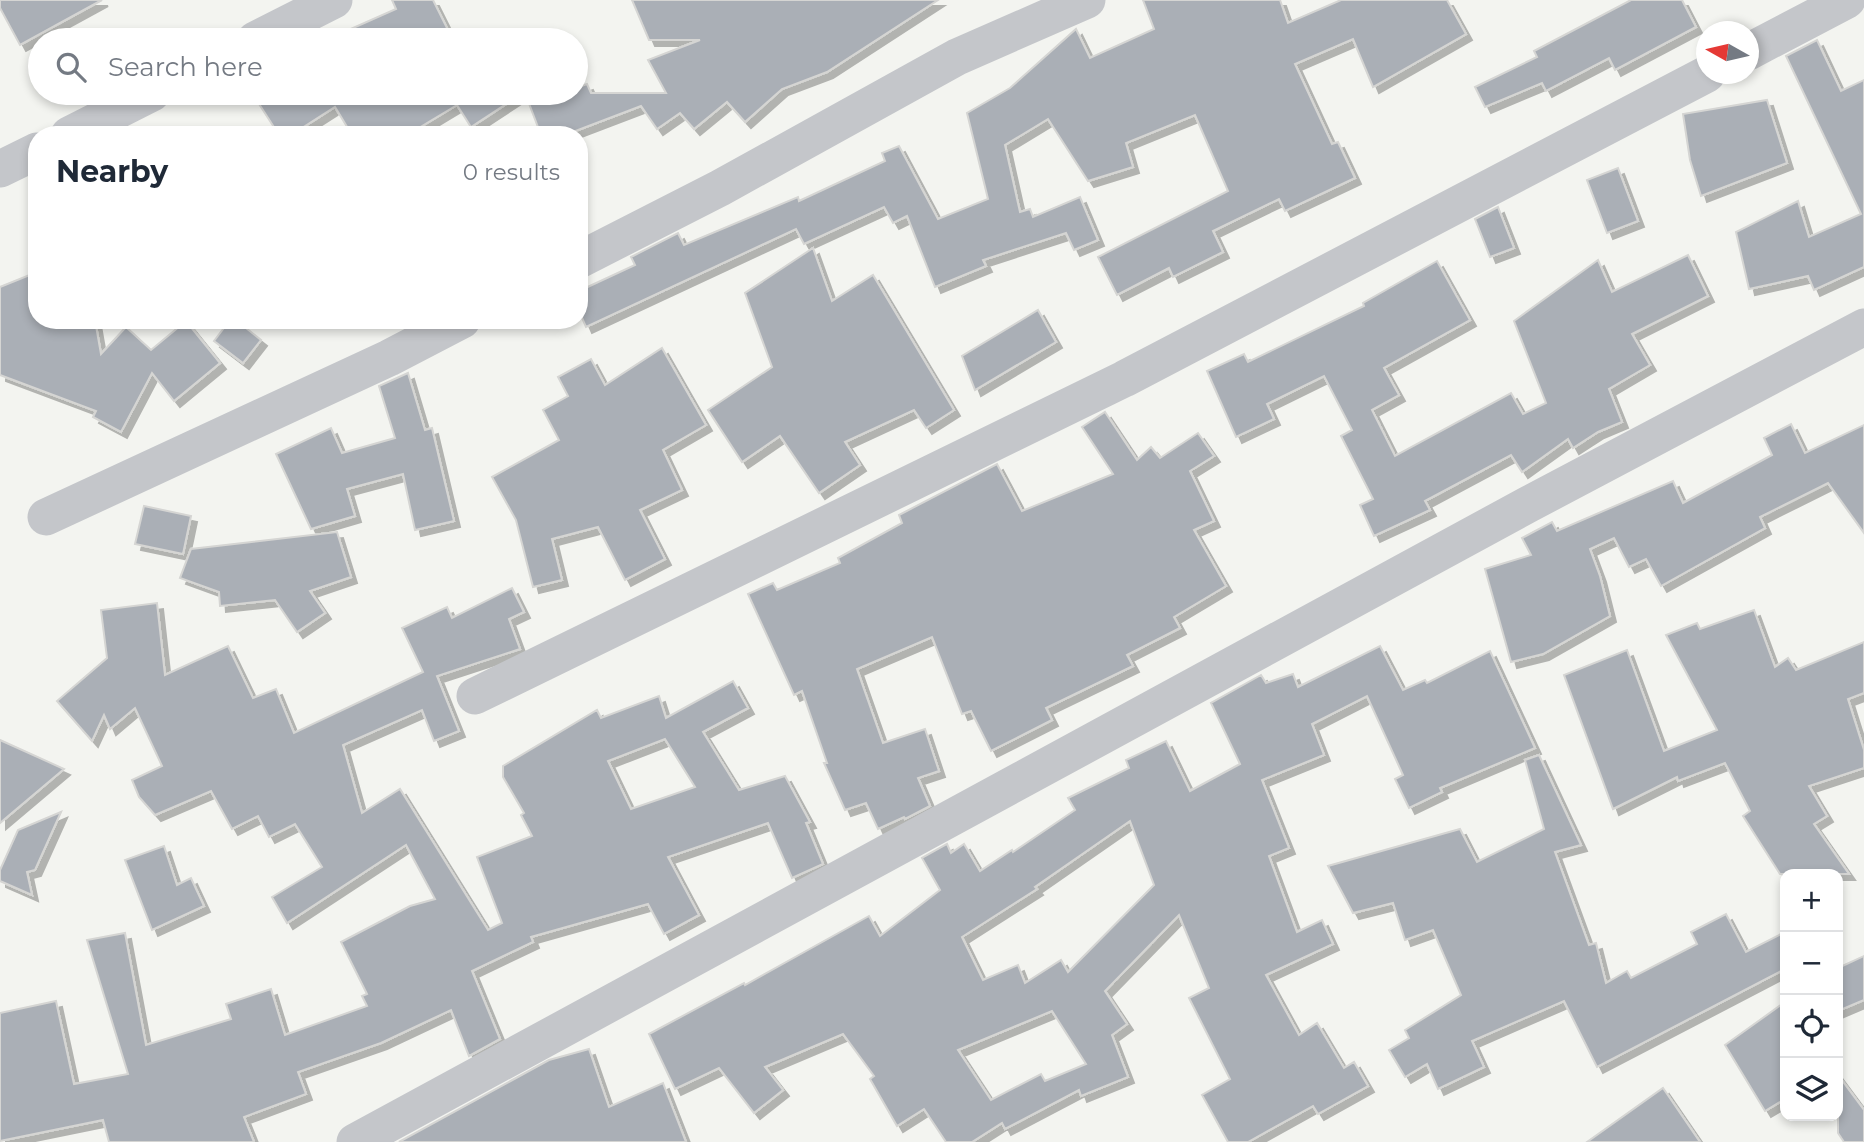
<!DOCTYPE html>
<meta charset="utf-8">
<style>
:root{--surface:#fff;--page:#f6f6f7;--text:#1f2937;--muted:#747a83;--line:#e0e1e3}
body{margin:0;font-family:Montserrat,sans-serif;background:var(--page);color:var(--text)}
.controls{position:absolute;right:21px;bottom:21px;display:grid;overflow:hidden;border-radius:14px;box-shadow:0 4px 10px #0003}
.controls button{width:63px;height:63px;display:grid;place-items:center;padding:0;border:0;border-bottom:2px solid var(--line);background:var(--surface);color:var(--text);font:35px sans-serif}
.compass{position:absolute;left:1696px;top:21px;width:63px;height:63px;border-radius:50%;background:var(--surface);box-shadow:0 4px 10px #0003;rotate:278deg}
.list{margin:0;padding:0;list-style:none}
h2{display:flex;justify-content:space-between;align-items:center;height:91px;margin:0;padding:0 28px;font-size:30px}
h2 small{font-size:23px;font-weight:400;color:var(--muted)}
.icon{flex:none;width:38px;height:38px;fill:none;stroke:currentColor;stroke-width:2;stroke-linecap:round;stroke-linejoin:round}
.map{position:relative;flex:none;width:1864px;height:1142px;overflow:hidden}
.search{position:absolute;background:var(--surface);box-shadow:0 4px 10px #0003;left:28px;top:28px;width:560px;height:77px;display:flex;align-items:center;gap:18px;box-sizing:border-box;padding:0 24px;border-radius:38px;color:var(--muted);font-size:26px}
.panel{position:absolute;background:var(--surface);box-shadow:0 4px 10px #0003;left:28px;top:126px;width:560px;height:203px;border-radius:28px}
.map>svg:first-child{display:block}
.building{fill:#aaafb6;stroke:#d5d5d3;stroke-width:2;fill-rule:evenodd;filter:url(#shadow)}
.lines{fill:none;stroke-linecap:round;stroke-linejoin:round}
.minor{stroke:#c4c6ca;stroke-width:37}
</style>
<div class="map">
<svg width="1864" height="1142" viewBox="0 0 1864 1142">
<defs>
<filter id="shadow"><feDropShadow dx="6" dy="6" stdDeviation="0" flood-color="#0004"/></filter>
</defs>
<rect width="100%" height="100%" fill="#f3f4f0"/>
<g class="building">
<polygon points="0,0 102,0 20,45 0,8"/>
<polygon points="392,0 433,0 453,40 326,40 396,9"/>
<polygon points="632,0 938,0 827,72 782,89 745,122 727,102 694,129 680,113 657,129 641,106 565,135 541,135 525,93 576,93 576,88 587,84 591,93 666,93 648,60 700,40 649,40"/>
<polygon points="1143,0 1280,0 1288,23 1341,0 1447,0 1466,34 1373,87 1353,39 1295,64 1332,144 1338,142 1355,178 1285,211 1279,199 1213,231 1223,252 1173,277 1169,268 1117,295 1098,257 1228,191 1195,115 1126,143 1133,167 1088,181 1048,119 1005,145 1020,212 1030,209 1033,217 1080,197 1098,240 1074,250 1066,233 983,260 986,266 935,287 907,216 893,223 884,207 804,244 796,229 586,327 579,311 579,291 635,265 631,257 678,233 684,245 798,197 799,201 885,161 882,153 899,146 938,219 988,199 967,113 1010,88 1076,29 1090,58 1154,29"/>
<polygon points="1631,0 1682,0 1696,27 1615,70 1609,58 1546,91 1542,83 1485,107 1475,87 1537,57 1534,51"/>
<polygon points="1817,40 1841,91 1864,80 1864,267 1814,290 1808,276 1749,289 1736,232 1798,201 1809,237 1861,214 1786,56"/>
<polygon points="252,93 523,93 471,127 457,105 407,135 352,135 335,107 291,135 279,135"/>
<polygon points="1767,100 1787,163 1701,196 1690,160 1683,114"/>
<polygon points="1618,168 1638,221 1607,233 1587,180"/>
<polygon points="1498,207 1514,248 1490,257 1475,219"/>
<polygon points="813,248 832,301 873,275 954,410 926,428 914,410 845,442 860,465 819,493 780,436 742,462 708,410 772,367 745,293"/>
<polygon points="1688,255 1708,296 1632,334 1650,365 1609,389 1622,422 1598,432 1573,448 1568,439 1522,472 1511,455 1425,501 1430,510 1374,536 1360,505 1373,499 1341,436 1352,430 1324,376 1267,404 1274,419 1236,437 1207,371 1244,354 1248,362 1364,306 1363,303 1437,261 1470,320 1384,368 1399,395 1372,410 1395,456 1511,393 1523,414 1546,403 1514,321 1598,260 1612,292"/>
<polygon points="37,272 37,320 95,320 101,354 126,327 151,350 186,321 220,363 174,401 152,373 121,432 93,417 96,411 0,375 0,287"/>
<polygon points="1038,310 1056,342 975,390 962,356"/>
<polygon points="230,320 236,320 261,340 243,363 214,341"/>
<polygon points="662,348 706,425 663,450 682,490 640,510 665,559 625,580 598,527 552,539 562,580 533,587 516,520 492,477 559,440 543,410 568,396 558,377 591,359 605,385"/>
<polygon points="408,373 425,430 432,428 454,521 415,530 403,474 347,489 355,516 311,529 276,454 331,428 342,453 395,438 379,386"/>
<polygon points="1105,412 1137,460 1151,447 1160,458 1198,433 1214,456 1190,471 1214,521 1194,530 1226,586 1174,617 1180,628 1127,655 1133,666 1046,708 1052,720 991,751 971,711 962,714 932,637 857,669 883,743 925,729 939,771 918,778 930,806 905,819 904,817 878,829 866,803 845,810 824,763 827,763 802,691 794,695 748,594 773,583 777,590 840,563 838,558 902,523 899,515 997,464 1022,511 1113,474 1082,427"/>
<polygon points="1791,424 1805,453 1864,425 1864,533 1828,483 1760,517 1765,528 1661,586 1646,559 1629,567 1614,538 1590,549 1600,576 1610,616 1543,654 1511,662 1485,569 1531,555 1522,538 1552,522 1557,531 1673,481 1683,503 1772,455 1764,438"/>
<polygon points="144,506 191,516 183,554 135,544"/>
<polygon points="337,532 351,577 310,591 325,613 297,632 275,600 220,606 219,592 180,578 191,549"/>
<path d="M 512,588 L 524,612 L 509,619 L 520,649 L 437,676 L 459,731 L 434,741 L 422,710 L 343,745 L 362,813 L 400,789 L 488,930 L 502,923 L 477,857 L 532,836 L 521,815 L 524,813 L 503,777 L 503,766 L 597,710 L 601,718 L 659,696 L 666,718 L 733,681 L 748,708 L 703,732 L 739,790 L 785,776 L 810,822 L 806,823 L 823,864 L 792,878 L 768,823 L 668,857 L 699,915 L 664,934 L 648,904 L 531,937 L 533,942 L 472,971 L 500,1039 L 469,1056 L 451,1010 L 381,1043 L 298,1072 L 306,1094 L 244,1117 L 254,1142 L 109,1142 L 103,1120 L 0,1141 L 0,1013 L 56,1001 L 74,1084 L 128,1074 L 87,940 L 125,933 L 146,1045 L 231,1019 L 226,1004 L 271,989 L 285,1035 L 367,1006 L 362,996 L 367,994 L 341,942 L 410,906 L 435,899 L 406,845 L 287,923 L 272,897 L 322,867 L 295,824 L 269,837 L 258,816 L 232,829 L 211,791 L 155,815 L 139,797 L 132,780 L 162,766 L 135,708 L 110,729 L 104,715 L 92,741 L 57,701 L 107,658 L 101,610 L 157,603 L 165,675 L 228,646 L 253,698 L 276,689 L 294,733 L 423,672 L 402,628 L 447,607 L 452,618 ZM 665,739 L 695,787 L 631,809 L 608,761 Z"/>
<polygon points="1754,610 1775,667 1788,658 1796,670 1864,642 1864,693 1848,699 1864,750 1864,768 1809,786 1827,816 1814,824 1849,874 1780,874 1743,816 1750,811 1725,763 1678,781 1677,777 1613,809 1564,675 1627,650 1664,751 1717,730 1666,635 1697,623 1700,629"/>
<path d="M 1380,646 L 1403,690 L 1425,680 L 1427,683 L 1490,651 L 1535,748 L 1440,788 L 1442,792 L 1409,808 L 1395,779 L 1403,775 L 1367,696 L 1312,724 L 1324,755 L 1262,780 L 1289,848 L 1269,856 L 1297,932 L 1322,920 L 1333,944 L 1266,975 L 1299,1035 L 1317,1023 L 1344,1068 L 1354,1062 L 1368,1086 L 1318,1114 L 1313,1106 L 1248,1142 L 1228,1142 L 1202,1095 L 1230,1079 L 1189,998 L 1209,988 L 1179,915 L 1105,991 L 1127,1024 L 1112,1035 L 1128,1077 L 1081,1096 L 1079,1090 L 1005,1129 L 1002,1123 L 972,1142 L 946,1142 L 924,1109 L 897,1126 L 870,1079 L 874,1076 L 843,1034 L 765,1067 L 783,1090 L 754,1113 L 719,1068 L 675,1089 L 649,1034 L 744,983 L 745,985 L 869,916 L 880,936 L 940,890 L 922,858 L 947,844 L 951,853 L 964,844 L 980,871 L 1012,850 L 1013,852 L 1075,810 L 1068,798 L 1129,768 L 1126,760 L 1166,741 L 1190,791 L 1240,764 L 1211,703 L 1261,675 L 1266,683 L 1293,674 L 1298,687 ZM 1130,821 L 1154,885 L 1068,972 L 1061,960 L 1025,983 L 1018,965 L 983,980 L 962,937 L 1037,889 L 1035,887 ZM 1052,1011 L 1086,1064 L 1045,1081 L 1041,1074 L 991,1100 L 958,1050 Z"/>
<polygon points="0,740 64,769 0,823"/>
<polygon points="1539,755 1581,845 1555,852 1589,945 1596,943 1606,983 1627,971 1631,978 1697,944 1691,932 1726,914 1746,952 1785,932 1785,969 1597,1067 1564,1001 1472,1041 1484,1067 1438,1089 1427,1064 1405,1077 1389,1050 1409,1038 1405,1030 1461,995 1433,930 1405,940 1393,903 1353,913 1328,866 1460,829 1477,862 1544,829 1525,760"/>
<polygon points="61,812 35,870 27,872 32,895 0,881 0,870 18,830"/>
<polygon points="164,846 177,885 191,878 204,906 152,930 125,860"/>
<polygon points="1864,956 1864,1000 1838,1011 1838,968"/>
<polygon points="1785,1002 1785,1099 1765,1111 1725,1045"/>
<polygon points="589,1049 609,1107 663,1083 686,1142 399,1142 549,1060"/>
<polygon points="1838,1075 1864,1110 1864,1142 1844,1142 1838,1133"/>
<polygon points="1663,1088 1700,1142 1587,1142"/>
</g>
<g class="lines">
<g class="minor">
<polyline points="255,40 334,0"/>
<polyline points="1748,52 1847,0"/>
<polyline points="69,135 152,93"/>
<polyline points="0,169 37,151"/>
<polyline points="579,260 720,188 957,57 1087,0"/>
<polyline points="46,517 389,358 462,320"/>
<polyline points="475,696 1124,379 1707,74"/>
<polyline points="355,1142 1529,504 1864,327"/>
</g>
</g>
</svg>
<div class="controls">
<button>+</button>
<button>−</button>
<button><svg class="icon" aria-label="locate" viewBox="0 0 24 24"><circle cx="12" cy="12" r="6"/><path d="M12 2v4M12 18v4M2 12h4M18 12h4"/></svg></button>
<button><svg class="icon" aria-label="layers" viewBox="0 0 24 24"><path d="M12 4l9 5-9 5-9-5zM3 14l9 5 9-5"/></svg></button>
</div>
<svg class="compass" viewBox="-18 -18 36 36"><path d="M0-13l5 13h-10z" fill="#e53935"/><path d="M0 13l5-13h-10z" fill="#747a83"/></svg>
<div class="search"><svg class="icon" aria-label="search" viewBox="0 0 24 24"><circle cx="10" cy="10" r="6"/><path d="M15 15l6 6"/></svg>Search here</div>
<section class="panel">
<h2>Nearby<small>0 results</small></h2>
<ul class="list">
</ul>
</section>
</div>
